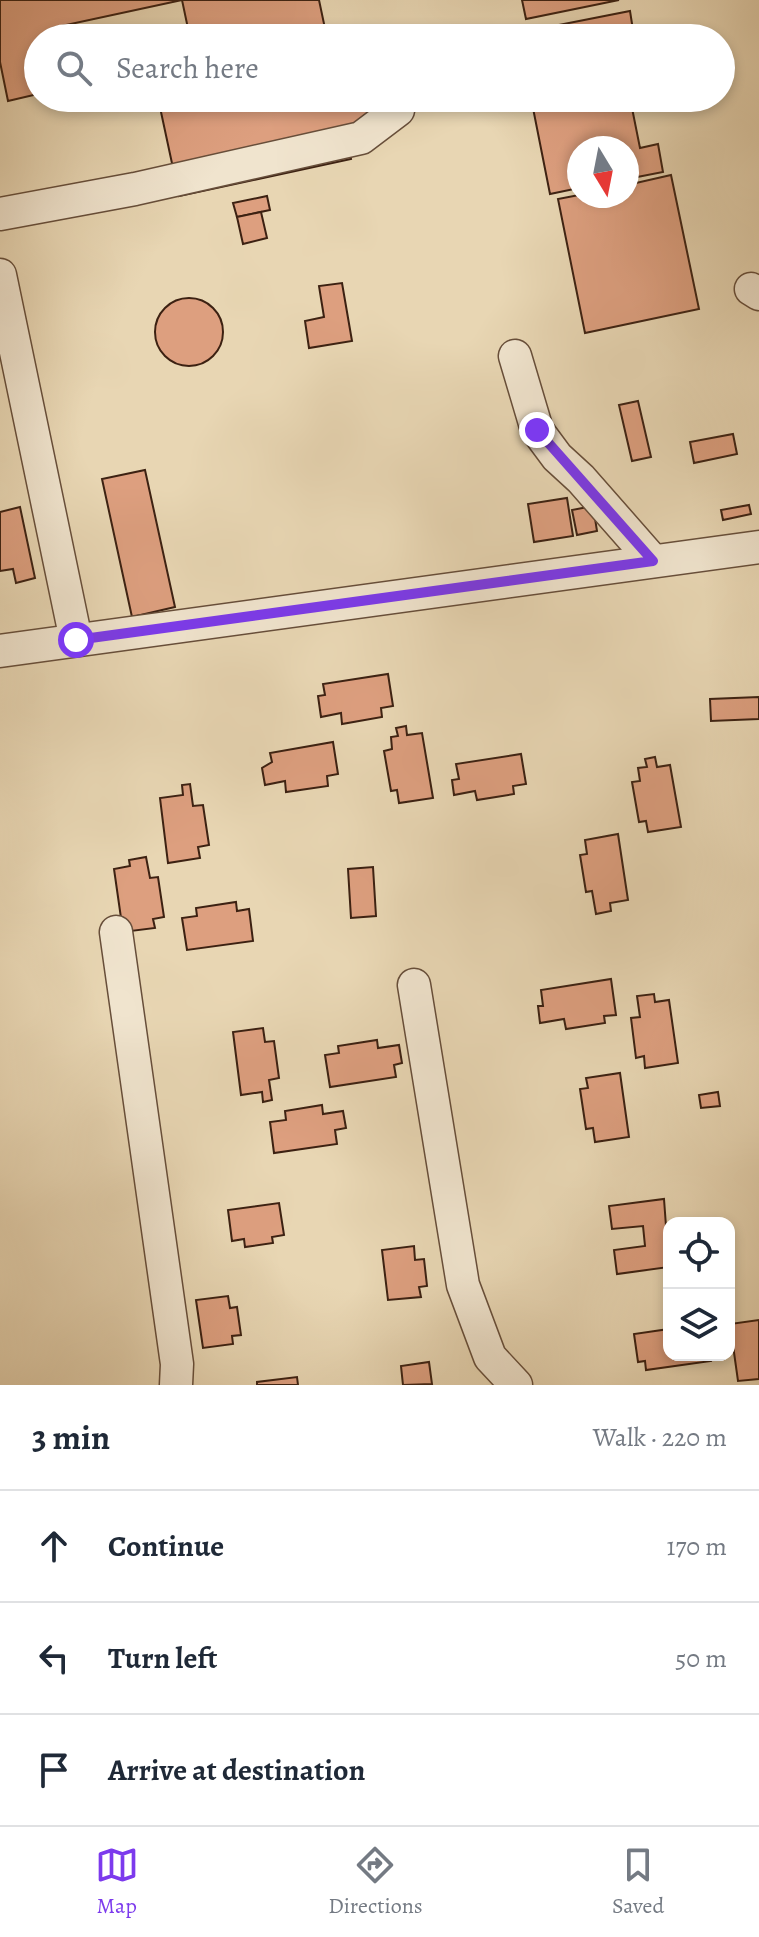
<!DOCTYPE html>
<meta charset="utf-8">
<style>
:root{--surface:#fff;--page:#f2f2f3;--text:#1f2937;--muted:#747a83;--line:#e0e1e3;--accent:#7c3aed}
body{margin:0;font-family:Alegreya,serif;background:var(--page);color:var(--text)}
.controls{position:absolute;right:24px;bottom:24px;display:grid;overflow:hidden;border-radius:16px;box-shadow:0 4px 12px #0003}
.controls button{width:72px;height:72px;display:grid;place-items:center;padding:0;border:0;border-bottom:2px solid var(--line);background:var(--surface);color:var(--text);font:40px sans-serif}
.compass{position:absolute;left:567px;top:136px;width:72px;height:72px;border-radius:50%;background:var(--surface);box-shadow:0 4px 12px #0003;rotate:170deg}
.stop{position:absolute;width:24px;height:24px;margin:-18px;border:6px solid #7c3aed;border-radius:50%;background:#fff}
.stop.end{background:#7c3aed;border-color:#fff;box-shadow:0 2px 8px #0008}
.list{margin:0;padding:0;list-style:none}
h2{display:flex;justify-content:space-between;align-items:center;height:104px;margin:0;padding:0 32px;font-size:34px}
h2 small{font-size:26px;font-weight:400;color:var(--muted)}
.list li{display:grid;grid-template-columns:52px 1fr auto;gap:24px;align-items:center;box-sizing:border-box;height:112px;padding:0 32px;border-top:2px solid var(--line)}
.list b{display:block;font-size:30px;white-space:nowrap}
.list em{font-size:26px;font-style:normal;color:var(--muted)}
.icon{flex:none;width:44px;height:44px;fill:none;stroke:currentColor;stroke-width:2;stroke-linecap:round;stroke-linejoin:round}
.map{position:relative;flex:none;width:759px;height:1385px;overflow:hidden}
.search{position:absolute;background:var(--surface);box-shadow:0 4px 12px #0003;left:24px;right:24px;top:24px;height:88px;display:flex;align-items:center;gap:20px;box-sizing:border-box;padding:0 28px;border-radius:44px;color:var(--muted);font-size:30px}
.sheet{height:440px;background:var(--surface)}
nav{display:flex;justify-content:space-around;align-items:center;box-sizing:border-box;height:112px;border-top:2px solid var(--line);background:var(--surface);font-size:22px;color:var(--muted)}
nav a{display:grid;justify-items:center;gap:4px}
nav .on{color:var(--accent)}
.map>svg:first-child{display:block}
.building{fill:#dd9f7f;stroke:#3c2112;stroke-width:2}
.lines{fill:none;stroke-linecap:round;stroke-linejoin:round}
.minor-casing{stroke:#674e3a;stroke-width:35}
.minor{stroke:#f0e4ce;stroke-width:32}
.route{stroke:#7c3aed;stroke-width:10}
</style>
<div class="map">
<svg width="759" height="1385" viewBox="0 0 759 1385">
<rect width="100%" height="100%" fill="#e8d6b3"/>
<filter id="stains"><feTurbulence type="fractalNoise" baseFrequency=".0025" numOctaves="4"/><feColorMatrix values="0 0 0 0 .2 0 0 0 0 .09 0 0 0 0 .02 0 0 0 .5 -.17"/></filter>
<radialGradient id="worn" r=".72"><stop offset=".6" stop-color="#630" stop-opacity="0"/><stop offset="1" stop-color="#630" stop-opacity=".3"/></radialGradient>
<g class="building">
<polygon points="0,0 182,0 52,28 54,38 38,38 38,94 8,101 0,62"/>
<polygon points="182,0 319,0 327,38 190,38"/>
<polygon points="522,0 619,0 526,19"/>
<polygon points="630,11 633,30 618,34 619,38 519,38 518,33"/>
<polygon points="158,98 366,98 375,142 349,147 351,159 179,196"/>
<polygon points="531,98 630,98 640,148 658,144 663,172 627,179 627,148 579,148 579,188 550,194"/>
<polygon points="671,175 699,309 585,333 558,199 579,195 627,196 627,185"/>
<polygon points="267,196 270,210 237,217 233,203"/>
<polygon points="261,212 267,238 243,244 237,217"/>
<polygon points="342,283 352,341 309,348 305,321 324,317 319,286"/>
<circle cx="189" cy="332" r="34"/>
<polygon points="638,401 651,457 632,461 619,405"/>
<polygon points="733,434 737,454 694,463 690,442"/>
<polygon points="145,470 175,607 132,617 102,479"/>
<polygon points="567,498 573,536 534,542 528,504"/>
<polygon points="749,505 751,514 723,520 721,510"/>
<polygon points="593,506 597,531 577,535 572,510"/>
<polygon points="20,507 35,578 16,583 13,569 0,571 0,512"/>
<polygon points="388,674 393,706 381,708 382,717 342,724 341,713 321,717 318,696 325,695 323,684"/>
<polygon points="759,697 759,719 711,721 710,699"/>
<polygon points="406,726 407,735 422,733 433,798 399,803 397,790 391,791 384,751 392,749 391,737 398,736 396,728"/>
<polygon points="333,742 338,774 327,776 328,786 286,792 285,781 265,785 262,768 272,762 270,753"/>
<polygon points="521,754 526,784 513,786 514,794 477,800 475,791 454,795 452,780 459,779 456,764"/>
<polygon points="655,757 657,767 670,765 681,827 648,832 646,821 639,822 632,782 640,781 638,768 647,767 645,759"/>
<polygon points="190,784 193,806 203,805 209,845 198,847 200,858 168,863 160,798 183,795 182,785"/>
<polygon points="618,834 628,900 610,903 611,911 596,914 592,891 586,892 580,855 587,854 585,840"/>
<polygon points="146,857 150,878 158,877 164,917 153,919 155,928 123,932 114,869 130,866 129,860"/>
<polygon points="373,867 376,916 351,918 348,869"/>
<polygon points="236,902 237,911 249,909 253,941 187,950 182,918 197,916 196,908"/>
<polygon points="611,979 616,1015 604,1016 605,1023 566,1029 564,1019 540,1023 538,1006 543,1006 541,990"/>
<polygon points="654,994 655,1002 669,1000 678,1063 645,1068 644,1056 636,1058 631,1018 640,1017 637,996"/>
<polygon points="263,1028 265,1042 274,1041 279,1078 269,1080 272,1100 263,1102 262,1092 241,1095 233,1032"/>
<polygon points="377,1040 378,1048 399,1045 402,1063 394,1065 396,1077 330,1087 325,1055 339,1053 338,1046"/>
<polygon points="620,1073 629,1137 595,1142 593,1128 586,1129 580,1089 588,1088 586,1078"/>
<polygon points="718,1092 720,1106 701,1108 699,1095"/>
<polygon points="322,1105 323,1114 343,1111 346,1128 335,1130 337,1144 274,1153 270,1122 286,1120 285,1111"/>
<polygon points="664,1199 669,1267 617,1274 614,1250 645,1246 643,1226 612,1229 609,1206"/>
<polygon points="279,1203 284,1235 272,1237 273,1243 245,1247 244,1239 232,1241 228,1210"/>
<polygon points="414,1246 415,1260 424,1259 427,1286 419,1287 421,1297 388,1300 382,1250"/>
<polygon points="228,1296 230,1308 237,1307 241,1335 232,1336 233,1344 203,1348 196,1300"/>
<polygon points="759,1320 759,1379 738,1381 730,1324"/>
<polygon points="669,1329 669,1355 710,1355 711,1361 646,1370 645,1361 638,1362 634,1334"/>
<polygon points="429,1362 432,1384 403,1385 401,1366"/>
<polygon points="297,1377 298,1385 257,1385 257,1382"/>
</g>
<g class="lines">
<defs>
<g id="minor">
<polyline points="0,214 135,189 361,138 398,110"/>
<polyline points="0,275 76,640"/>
<polyline points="751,289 759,294"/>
<polyline points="515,356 537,430 557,457 581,479 653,561"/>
<polyline points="0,651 759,547"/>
<polyline points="116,932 177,1364 176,1385"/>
<polyline points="414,985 463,1285 490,1357 516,1385"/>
</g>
</defs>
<use href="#minor" class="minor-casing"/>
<use href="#minor" class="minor"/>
</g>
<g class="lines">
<polyline class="route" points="76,640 653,561 537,430"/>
</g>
<rect width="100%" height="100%" filter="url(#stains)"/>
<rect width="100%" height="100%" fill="url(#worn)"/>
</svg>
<div class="controls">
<button><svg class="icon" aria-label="locate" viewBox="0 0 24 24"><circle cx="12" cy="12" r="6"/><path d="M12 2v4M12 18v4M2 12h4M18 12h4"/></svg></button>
<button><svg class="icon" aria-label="layers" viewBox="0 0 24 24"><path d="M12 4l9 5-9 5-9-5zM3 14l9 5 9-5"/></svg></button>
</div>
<svg class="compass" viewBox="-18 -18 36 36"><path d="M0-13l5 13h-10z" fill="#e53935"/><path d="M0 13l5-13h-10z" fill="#747a83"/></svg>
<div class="stop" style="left:76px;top:640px"></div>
<div class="stop end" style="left:537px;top:430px"></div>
<div class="search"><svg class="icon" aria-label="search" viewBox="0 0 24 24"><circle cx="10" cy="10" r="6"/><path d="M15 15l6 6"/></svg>Search here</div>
</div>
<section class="sheet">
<h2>3 min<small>Walk · 220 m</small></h2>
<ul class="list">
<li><svg class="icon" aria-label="ahead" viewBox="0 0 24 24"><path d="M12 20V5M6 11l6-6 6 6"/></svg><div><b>Continue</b></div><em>170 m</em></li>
<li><svg class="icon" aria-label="left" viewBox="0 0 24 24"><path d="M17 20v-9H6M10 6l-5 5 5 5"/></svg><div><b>Turn left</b></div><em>50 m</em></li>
<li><svg class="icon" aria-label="arrive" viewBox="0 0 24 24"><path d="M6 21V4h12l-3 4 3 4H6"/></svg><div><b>Arrive at destination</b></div></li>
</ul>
</section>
<nav>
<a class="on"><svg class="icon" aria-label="map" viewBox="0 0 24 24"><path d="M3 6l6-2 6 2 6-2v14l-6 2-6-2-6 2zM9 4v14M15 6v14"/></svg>Map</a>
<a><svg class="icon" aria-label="directions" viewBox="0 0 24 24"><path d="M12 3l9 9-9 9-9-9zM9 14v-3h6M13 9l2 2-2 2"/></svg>Directions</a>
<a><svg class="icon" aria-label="saved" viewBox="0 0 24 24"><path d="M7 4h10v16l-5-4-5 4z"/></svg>Saved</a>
</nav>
